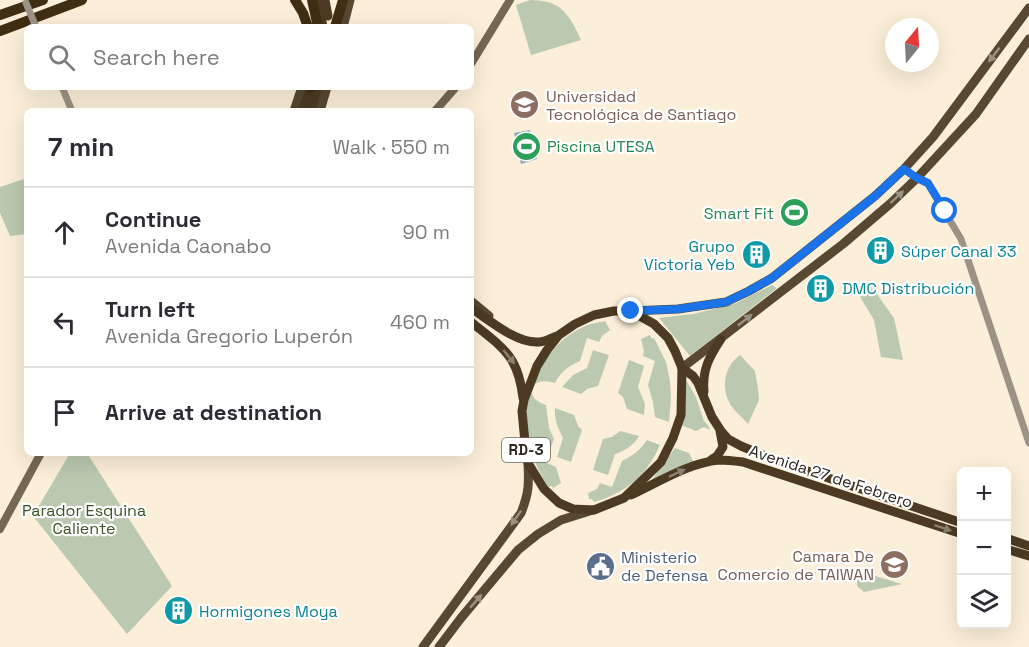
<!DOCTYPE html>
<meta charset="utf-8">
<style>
:root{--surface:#fff;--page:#f2f2f3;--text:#2b2b33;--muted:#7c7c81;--line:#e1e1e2}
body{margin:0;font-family:"Space Grotesk",sans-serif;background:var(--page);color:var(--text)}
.controls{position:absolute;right:18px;bottom:18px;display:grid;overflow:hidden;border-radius:9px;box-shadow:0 6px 24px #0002}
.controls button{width:54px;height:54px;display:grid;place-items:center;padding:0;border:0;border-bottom:2px solid var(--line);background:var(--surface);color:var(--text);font:30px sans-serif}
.compass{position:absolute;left:885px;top:18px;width:54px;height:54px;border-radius:50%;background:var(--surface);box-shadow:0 6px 24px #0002;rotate:18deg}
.stop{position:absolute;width:18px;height:18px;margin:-14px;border:4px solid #1a73e8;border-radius:50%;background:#fff}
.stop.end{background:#1a73e8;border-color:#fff;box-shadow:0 2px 6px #0008}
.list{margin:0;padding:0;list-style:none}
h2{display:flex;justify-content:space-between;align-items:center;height:78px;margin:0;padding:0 24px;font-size:26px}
h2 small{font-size:20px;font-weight:400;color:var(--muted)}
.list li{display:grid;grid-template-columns:39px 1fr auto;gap:18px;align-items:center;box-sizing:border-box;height:90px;padding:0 24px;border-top:2px solid var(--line)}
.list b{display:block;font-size:22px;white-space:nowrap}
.list p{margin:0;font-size:20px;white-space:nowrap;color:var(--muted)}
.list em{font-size:20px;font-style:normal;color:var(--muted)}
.icon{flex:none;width:33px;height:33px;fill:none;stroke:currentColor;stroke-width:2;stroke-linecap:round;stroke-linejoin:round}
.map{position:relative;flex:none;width:1029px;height:647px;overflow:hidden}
.search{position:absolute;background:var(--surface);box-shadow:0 6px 24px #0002;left:24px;top:24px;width:450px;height:66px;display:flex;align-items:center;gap:15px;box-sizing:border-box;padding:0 21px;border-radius:9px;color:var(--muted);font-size:22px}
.panel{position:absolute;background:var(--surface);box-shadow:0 6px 24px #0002;left:24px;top:108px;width:450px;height:348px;border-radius:9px}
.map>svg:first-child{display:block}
.green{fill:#bac9b0}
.water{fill:#89aac0}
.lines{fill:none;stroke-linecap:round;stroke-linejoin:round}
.tertiary{stroke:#9c9386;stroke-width:7}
.secondary{stroke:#746754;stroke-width:8}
.primary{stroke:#584831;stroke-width:9}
.trunk{stroke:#4c3b22;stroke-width:9}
.motorway{stroke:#402e13;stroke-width:10}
.tertiary-bridge{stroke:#9c9386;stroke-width:7}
.oneway{fill:#9b9183}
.oneway2{fill:#8b806f}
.route{stroke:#1a73e8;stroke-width:8}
.labels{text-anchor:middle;stroke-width:4.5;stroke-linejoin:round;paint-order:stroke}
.shield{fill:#fff;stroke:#6b6762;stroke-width:1.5}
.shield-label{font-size:15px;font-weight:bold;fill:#2b261e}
.education-label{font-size:16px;fill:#785e54;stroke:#fff;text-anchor:start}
.leisure-label{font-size:16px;fill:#27864d;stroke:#fff;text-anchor:start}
.culture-label{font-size:16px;fill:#0d838f;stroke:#fff;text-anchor:start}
.street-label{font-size:16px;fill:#2b261e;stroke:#fff}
.park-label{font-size:16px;fill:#395223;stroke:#fff}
.service-label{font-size:16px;fill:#4e5e75;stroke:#fff;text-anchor:start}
</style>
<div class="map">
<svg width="1029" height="647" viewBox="0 0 1029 647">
<rect width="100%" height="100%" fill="#fbefd9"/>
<g class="green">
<path d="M 530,0 C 561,0 569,14 581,40 L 531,55 L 516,5 Z"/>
<polygon points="27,178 27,234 10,236 0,213 0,187"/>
<polygon points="772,285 777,288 690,356 659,318 693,314 734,304"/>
<polygon points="871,286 894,318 903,360 881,357 874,320 859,295"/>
<path d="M 605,321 L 610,330 L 602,336 L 599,342 L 587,338 L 580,361 C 570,365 559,373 555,383 C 528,375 523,398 546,405 L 549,428 L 554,439 L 545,462 L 556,467 L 561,483 L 553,488 L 552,486 L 548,487 C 537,468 527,448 526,426 C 525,387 546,344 583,327 C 590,323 598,323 605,321 Z"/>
<polygon points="650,335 652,339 654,338 666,362 670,381 671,398 669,422 655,417 653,402 648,385 655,361 643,356 644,351 641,339"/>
<polygon points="593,350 609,355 598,386 587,389 581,394 562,387 573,375 587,368"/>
<path d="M 740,355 L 755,371 L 758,388 L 759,400 L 748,424 C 742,417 733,410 729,402 C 721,385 725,366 740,355 Z"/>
<polygon points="629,360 644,366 638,387 645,404 644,415 627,409 623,397 618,393"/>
<polygon points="685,378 696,397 704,421 708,425 710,430 704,427 696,431 681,425"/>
<path d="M 555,408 L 574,415 L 578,426 L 582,430 L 571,462 L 557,457 L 563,438 C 558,428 554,419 555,408 Z"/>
<path d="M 620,431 L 639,436 C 634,445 625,451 615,454 L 608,475 L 593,470 L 603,439 L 612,437 Z"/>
<path d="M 647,440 L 660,445 C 647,475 626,493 594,502 L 592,499 L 589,499 L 588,493 L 597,489 L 600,483 L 612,487 L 622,461 C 633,456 640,450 647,440 Z"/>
<polygon points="675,448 689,453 693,461 699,462 651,481"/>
<polygon points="70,453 87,453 172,586 127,634 33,516"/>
<polygon points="865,573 902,584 864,592 857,586 857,580 861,575"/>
</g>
<polygon class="water" points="530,130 537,159 521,164 514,133"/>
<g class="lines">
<g class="tertiary">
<polyline points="62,87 72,111"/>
<polyline points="904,169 917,178 928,184 961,239 1029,443"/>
</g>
<g class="secondary">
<polyline points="471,64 510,0"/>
<polyline points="435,111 456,87"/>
<polyline points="0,529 41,453"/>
</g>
<g class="primary">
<polyline points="343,27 350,0"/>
<polyline points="294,111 302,87"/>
<polyline points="320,111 327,87"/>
<polyline points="471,301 489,316"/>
<polyline points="631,311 678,309 726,302 749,291 772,278 875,196 904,169 933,137 1029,8"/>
<polyline points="682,368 843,244 891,203 917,178 976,114 1029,39"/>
<path d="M 423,647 L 521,513 C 529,493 529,484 528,463"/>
<polyline points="439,647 461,618 518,550 538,534 561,520 593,510"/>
</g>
<g class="trunk">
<polyline points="318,0 323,27"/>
<polyline points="325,0 328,16"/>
<polyline points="302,111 311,87"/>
<polyline points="311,111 318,87"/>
<path d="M 471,308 C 489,320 517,344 539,342 C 545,342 551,338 557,336"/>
<polygon points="614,311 631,311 654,324 668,338 675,351 682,368 681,415 673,438 661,462 624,498 594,510 573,509 559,503 544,489 528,463 526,453 522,411 524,400 537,366 547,350 559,335 575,324 594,315"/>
<path d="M 471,322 C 503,348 518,355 523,398"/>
<polyline points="682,368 693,376 698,383 712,417 721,431 728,439 741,446 775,460 962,523"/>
<path d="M 704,392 C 702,370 709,357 721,339"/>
<polyline points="711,460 717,456 723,447 720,431"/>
<path d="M 631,495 C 659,482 688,463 719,460 C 727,460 735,461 743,462 L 962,534"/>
<polyline points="1006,538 1029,546"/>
<polyline points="1006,549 1029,556"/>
</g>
<g class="motorway">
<polyline points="295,0 303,13 308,27"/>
<polyline points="312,0 318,27"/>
<polyline points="0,15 43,0"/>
<polyline points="335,27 343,0"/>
<polyline points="0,31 82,0"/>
<polyline points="310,88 310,87"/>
</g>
<polyline class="tertiary-bridge" points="26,3 36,27"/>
</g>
<defs><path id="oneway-solid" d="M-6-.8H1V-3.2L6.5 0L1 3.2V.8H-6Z" transform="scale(1.5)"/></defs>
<g class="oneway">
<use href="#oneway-solid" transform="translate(994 55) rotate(127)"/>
<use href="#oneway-solid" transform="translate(897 197) rotate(-43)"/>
<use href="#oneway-solid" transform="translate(745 320) rotate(-38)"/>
<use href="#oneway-solid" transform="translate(516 518) rotate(125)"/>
<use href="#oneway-solid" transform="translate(476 601) rotate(-49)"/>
</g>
<g class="oneway2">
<use href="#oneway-solid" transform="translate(509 357) rotate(51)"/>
<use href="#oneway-solid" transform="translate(677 473) rotate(-25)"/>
<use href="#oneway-solid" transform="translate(943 528) rotate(18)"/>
</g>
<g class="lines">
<polyline class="route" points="631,311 678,309 726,302 749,291 772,278 816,243 875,196 904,169 917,178 928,183 945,211"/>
</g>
<defs>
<symbol id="university-disc" viewBox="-11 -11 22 22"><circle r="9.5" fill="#8d6e63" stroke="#fff"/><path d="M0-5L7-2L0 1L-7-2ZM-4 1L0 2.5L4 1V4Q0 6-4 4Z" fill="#fff"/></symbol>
<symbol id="stadium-disc" viewBox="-11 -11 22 22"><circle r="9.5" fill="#2e9e5b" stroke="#fff"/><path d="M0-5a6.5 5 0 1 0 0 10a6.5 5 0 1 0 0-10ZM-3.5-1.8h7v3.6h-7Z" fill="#fff"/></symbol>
<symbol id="building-disc" viewBox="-11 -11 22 22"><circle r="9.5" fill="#0f9aa8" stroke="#fff"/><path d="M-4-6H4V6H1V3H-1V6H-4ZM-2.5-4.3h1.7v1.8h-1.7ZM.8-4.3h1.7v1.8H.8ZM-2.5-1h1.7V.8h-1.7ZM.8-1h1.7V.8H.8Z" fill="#fff"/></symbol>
<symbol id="school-disc" viewBox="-11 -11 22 22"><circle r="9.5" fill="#8d6e63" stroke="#fff"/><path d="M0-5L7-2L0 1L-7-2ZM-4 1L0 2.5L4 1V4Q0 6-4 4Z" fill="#fff"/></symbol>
<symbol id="civic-disc" viewBox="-11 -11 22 22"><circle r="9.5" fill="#5c6f8a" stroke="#fff"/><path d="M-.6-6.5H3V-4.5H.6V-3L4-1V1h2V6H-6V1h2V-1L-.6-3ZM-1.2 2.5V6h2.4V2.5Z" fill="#fff"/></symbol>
</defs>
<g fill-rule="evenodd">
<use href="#university-disc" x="508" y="88" width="33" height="33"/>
<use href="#stadium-disc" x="510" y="130" width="33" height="33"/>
<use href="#stadium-disc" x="778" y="196" width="33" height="33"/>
<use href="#building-disc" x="864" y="234" width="33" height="33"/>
<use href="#building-disc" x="740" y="238" width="33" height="33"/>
<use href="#building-disc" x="804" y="272" width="33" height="33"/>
<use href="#school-disc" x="878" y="548" width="33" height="33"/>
<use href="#civic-disc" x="584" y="550" width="33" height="33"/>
<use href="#building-disc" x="162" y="594" width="33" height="33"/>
</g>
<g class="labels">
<rect class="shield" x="502" y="438" width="48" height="24" rx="4.5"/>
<g class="shield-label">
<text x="526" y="455">RD-3</text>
</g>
<g class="education-label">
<text x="546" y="102">Universidad<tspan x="546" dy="18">Tecnológica de Santiago</tspan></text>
<text x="874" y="562" text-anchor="end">Camara De<tspan x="874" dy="18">Comercio de TAIWAN</tspan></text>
</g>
<g class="leisure-label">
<text x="547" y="152">Piscina UTESA</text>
<text x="774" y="219" text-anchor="end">Smart Fit</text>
</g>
<g class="culture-label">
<text x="735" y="252" text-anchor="end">Grupo<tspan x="735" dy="18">Victoria Yeb</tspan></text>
<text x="901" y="257">Súper Canal 33</text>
<text x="842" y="294">DMC Distribución</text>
<text x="199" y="617">Hormigones Moya</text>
</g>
<g class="street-label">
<text transform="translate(831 476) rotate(18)" y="6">Avenida 27 de Febrero</text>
</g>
<g class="park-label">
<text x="84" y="516">Parador Esquina<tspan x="84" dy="18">Caliente</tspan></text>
</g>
<g class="service-label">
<text x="621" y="563">Ministerio<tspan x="621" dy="18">de Defensa</tspan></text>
</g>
</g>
</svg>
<div class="controls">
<button>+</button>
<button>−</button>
<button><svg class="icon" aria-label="layers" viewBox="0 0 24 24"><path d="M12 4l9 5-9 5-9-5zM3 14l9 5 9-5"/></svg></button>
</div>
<svg class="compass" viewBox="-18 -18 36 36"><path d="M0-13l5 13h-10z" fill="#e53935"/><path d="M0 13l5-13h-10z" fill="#7c7c81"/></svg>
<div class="stop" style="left:945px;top:211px"></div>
<div class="stop end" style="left:631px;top:311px"></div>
<div class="search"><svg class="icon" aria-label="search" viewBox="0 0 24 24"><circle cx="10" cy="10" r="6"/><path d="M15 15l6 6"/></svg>Search here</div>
<section class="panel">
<h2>7 min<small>Walk · 550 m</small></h2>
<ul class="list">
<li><svg class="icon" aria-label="ahead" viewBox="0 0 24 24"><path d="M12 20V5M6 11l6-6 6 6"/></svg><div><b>Continue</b><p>Avenida Caonabo</p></div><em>90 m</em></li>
<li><svg class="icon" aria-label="left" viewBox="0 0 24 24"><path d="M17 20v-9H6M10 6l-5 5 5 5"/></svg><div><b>Turn left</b><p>Avenida Gregorio Luperón</p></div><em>460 m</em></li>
<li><svg class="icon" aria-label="arrive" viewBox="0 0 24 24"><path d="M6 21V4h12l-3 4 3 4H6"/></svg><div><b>Arrive at destination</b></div></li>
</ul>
</section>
</div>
